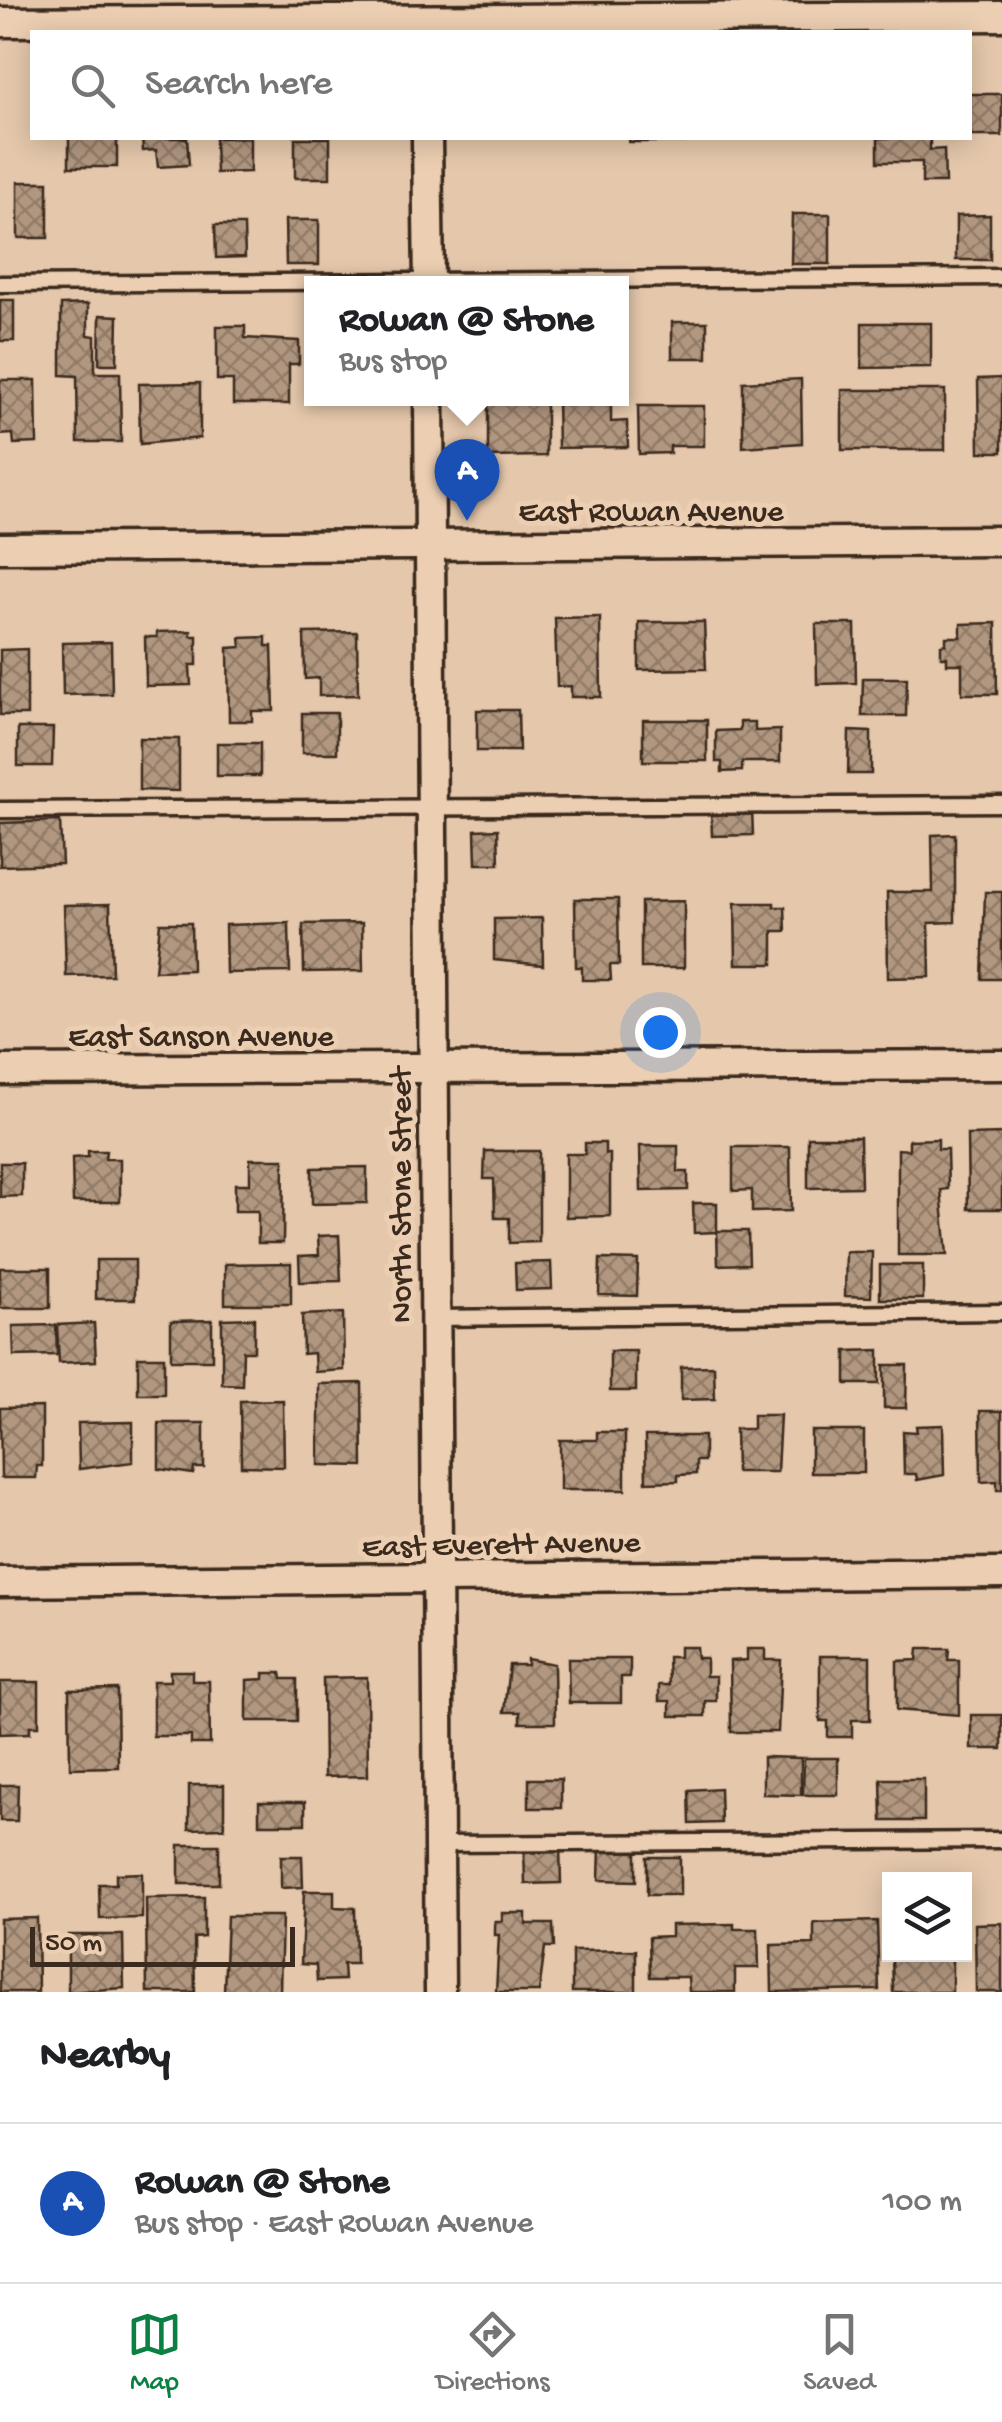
<!DOCTYPE html>
<meta charset="utf-8">
<style>
:root{--surface:#fff;--page:#f6f6f6;--text:#202124;--muted:#757577;--line:#e0e0e0;--accent:#0b8043}
body{margin:0;font-family:"Gochi Hand",sans-serif;background:var(--page);color:var(--text)}
.controls{position:absolute;right:30px;bottom:30px;display:grid;overflow:hidden;border-radius:0px;box-shadow:0 5px 25px #0003}
.controls button{width:90px;height:90px;display:grid;place-items:center;padding:0;border:0;border-bottom:2px solid var(--line);background:var(--surface);color:var(--text);font:50px sans-serif}
.scale{position:absolute;left:30px;bottom:25px;width:265px;box-sizing:border-box;padding-left:10px;border:5px solid #3b2a1e;border-top:0;font-size:28px;line-height:35px;white-space:nowrap;color:#3b2a1e;-webkit-text-stroke:8px #eccfb2;paint-order:stroke}
.you{position:absolute;left:660px;top:1032px;width:35px;height:35px;margin:-25px;border:8px solid #fff;border-radius:50%;background:#1a73e8;box-shadow:0 0 0 15px #1a73e833}
.badge{display:grid;place-items:center;width:65px;height:65px;border-radius:50%;background:var(--accent);color:#fff;font-size:32px;font-weight:700}
.pin{position:absolute;translate:-50% -82px;filter:drop-shadow(0 2px 5px #0008)}
.pin::after{content:'';position:absolute;top:52px;width:35px;height:30px;background:inherit;clip-path:polygon(0 0,100% 0,50% 100%)}
.popup{position:absolute;left:304px;top:276px;width:325px;height:130px;box-sizing:border-box;display:grid;place-content:center;border-radius:0px;background:var(--surface);filter:drop-shadow(0 2px 8px #0005);font-size:32px;white-space:nowrap;color:var(--muted)}
.popup b{font-size:38px;color:var(--text)}
.popup::after{content:'';position:absolute;left:50%;top:100%;margin-left:-20px;border:20px solid transparent;border-top-color:var(--surface)}
.list{margin:0;padding:0;list-style:none}
h2{display:flex;justify-content:space-between;align-items:center;height:130px;margin:0;padding:0 40px;font-size:42px}
h2 small{font-size:32px;font-weight:400;color:var(--muted)}
.list li{display:grid;grid-template-columns:65px 1fr auto;gap:30px;align-items:center;box-sizing:border-box;height:160px;padding:0 40px;border-top:2px solid var(--line)}
.list b{display:block;font-size:38px;white-space:nowrap}
.list p{margin:0;font-size:32px;white-space:nowrap;color:var(--muted)}
.list em{font-size:32px;font-style:normal;color:var(--muted)}
.icon{flex:none;width:55px;height:55px;fill:none;stroke:currentColor;stroke-width:2;stroke-linecap:round;stroke-linejoin:round}
.map{position:relative;flex:none;width:1002px;height:1992px;overflow:hidden}
.search{position:absolute;background:var(--surface);box-shadow:0 5px 25px #0003;left:30px;right:30px;top:30px;height:110px;display:flex;align-items:center;gap:25px;box-sizing:border-box;padding:0 35px;border-radius:0px;color:var(--muted);font-size:38px}
.sheet{height:290px;background:var(--surface)}
nav{display:flex;justify-content:space-around;align-items:center;box-sizing:border-box;height:140px;border-top:2px solid var(--line);background:var(--surface);font-size:28px;color:var(--muted)}
nav a{display:grid;justify-items:center;gap:5px}
nav .on{color:var(--accent)}
.map>svg:first-child{display:block}
.building{fill:url(#building-cross-hatch);stroke:#3b2a1e;stroke-width:2.5}
.lines{fill:none;stroke-linecap:round;stroke-linejoin:round}
.lane-casing{stroke:#3b2a1e;stroke-width:21}
.street-casing{stroke:#3b2a1e;stroke-width:35}
.lane{stroke:#eccfb2;stroke-width:14}
.street{stroke:#eccfb2;stroke-width:28}
.labels{text-anchor:middle;stroke-width:10;stroke-linejoin:round;paint-order:stroke}
.street-label{font-size:32px;fill:#3b2a1e;stroke:#eccfb2}
</style>
<div class="map">
<svg width="1002" height="1992" viewBox="0 0 1002 1992">
<defs>
<pattern id="building-cross-hatch" width="8" height="8" patternUnits="userSpaceOnUse" patternTransform="scale(2.5)"><rect width="8" height="8" fill="#b19780"/><path d="M0 0l8 8M0 8l8-8" fill="none" stroke="#917b68"/></pattern>
</defs>
<rect width="100%" height="100%" fill="#e5c8ac"/>
<filter id="ink" filterUnits="userSpaceOnUse"><feTurbulence type="fractalNoise" baseFrequency=".01" numOctaves="2"/><feDisplacementMap in="SourceGraphic" scale="20" xChannelSelector="R" yChannelSelector="G"/><feConvolveMatrix kernelMatrix="1 2 1 2 8 2 1 2 1" color-interpolation-filters="sRGB"/></filter>
<g filter="url(#ink)">
<g class="building">
<rect x="970" y="94" width="32" height="42"/>
<rect x="69" y="138" width="48" height="29"/>
<polygon points="142,138 187,138 189,165 158,167 156,150 143,151"/>
<polygon points="215,138 250,138 250,172 216,173"/>
<rect x="295" y="138" width="35" height="40"/>
<rect x="629" y="138" width="55" height="4"/>
<polygon points="878,138 930,138 930,150 944,149 945,183 922,183 922,162 878,162"/>
<rect x="18" y="182" width="30" height="56"/>
<polygon points="792,214 830,214 830,264 791,264"/>
<polygon points="990,215 990,260 956,260 956,216"/>
<polygon points="285,220 319,220 319,265 286,265"/>
<polygon points="215,225 244,225 245,257 216,258"/>
<rect x="0" y="300" width="14" height="41"/>
<polygon points="88,304 88,335 95,336 95,373 120,373 121,442 78,442 77,376 61,375 61,305"/>
<polygon points="100,315 118,316 117,364 99,364"/>
<rect x="672" y="322" width="35" height="36"/>
<polygon points="862,323 931,323 931,367 862,368"/>
<polygon points="217,326 245,326 245,338 299,341 299,364 289,364 289,404 233,404 233,380 217,380"/>
<polygon points="1002,378 1002,452 979,452 978,379"/>
<polygon points="801,379 802,443 743,447 743,382"/>
<polygon points="0,380 36,380 37,443 14,444 13,434 0,435"/>
<polygon points="200,383 200,438 140,444 139,384"/>
<rect x="842" y="390" width="103" height="60"/>
<polygon points="488,398 546,398 546,456 488,457"/>
<polygon points="557,398 611,398 611,422 627,421 628,447 558,448"/>
<polygon points="638,406 704,406 704,446 670,446 670,453 639,454"/>
<polygon points="600,617 601,697 571,697 571,686 557,687 555,618"/>
<polygon points="639,622 704,622 706,669 639,670"/>
<polygon points="996,623 997,694 962,694 962,664 947,664 947,657 941,657 941,645 946,644 946,637 961,637 961,624"/>
<polygon points="816,624 855,624 856,683 817,684"/>
<polygon points="191,631 191,636 197,636 197,665 190,665 191,685 146,686 145,637 157,637 157,632"/>
<polygon points="357,632 358,695 319,696 319,678 305,679 304,633"/>
<polygon points="266,637 266,646 272,646 274,711 252,711 252,721 229,721 228,648 241,647 240,638"/>
<polygon points="111,642 112,694 63,695 62,643"/>
<polygon points="27,649 27,715 0,715 0,650"/>
<polygon points="863,678 907,678 906,716 862,716"/>
<polygon points="477,710 518,710 519,751 477,751"/>
<rect x="302" y="713" width="35" height="40"/>
<rect x="643" y="720" width="64" height="41"/>
<polygon points="740,722 755,722 755,731 780,730 780,762 742,762 742,771 722,772 722,762 716,762 716,731 740,730"/>
<polygon points="18,728 53,728 52,766 18,766"/>
<polygon points="849,731 871,732 871,774 848,774"/>
<polygon points="139,738 179,739 179,791 139,790"/>
<rect x="217" y="743" width="43" height="33"/>
<polygon points="752,808 753,835 712,836 711,810"/>
<polygon points="60,821 62,864 0,866 0,823"/>
<polygon points="498,829 499,864 476,864 475,830"/>
<polygon points="955,834 955,922 929,923 930,977 888,978 887,892 933,892 932,835"/>
<polygon points="985,892 1002,892 1002,979 982,979"/>
<polygon points="575,899 618,899 619,965 610,965 611,980 582,980 582,967 576,967"/>
<polygon points="684,901 684,968 641,968 641,902"/>
<polygon points="735,903 774,903 774,907 785,907 786,931 773,931 773,964 736,964"/>
<polygon points="110,904 112,975 66,976 64,905"/>
<polygon points="542,918 543,965 494,960 494,919"/>
<polygon points="160,923 191,923 192,970 155,971"/>
<polygon points="289,923 290,972 226,973 225,925"/>
<polygon points="362,923 363,971 304,972 303,924"/>
<polygon points="1002,1134 1002,1209 968,1209 967,1135"/>
<polygon points="808,1137 860,1137 861,1187 808,1188"/>
<polygon points="938,1139 938,1149 947,1149 948,1189 941,1190 947,1255 898,1255 898,1149 909,1150 909,1140"/>
<polygon points="585,1143 605,1143 605,1154 610,1154 610,1216 566,1217 566,1154 585,1154"/>
<polygon points="640,1146 678,1146 678,1172 688,1172 688,1190 641,1191"/>
<polygon points="733,1147 790,1147 791,1211 752,1212 752,1190 733,1191"/>
<polygon points="88,1151 106,1151 105,1159 120,1159 120,1202 73,1202 72,1158 88,1157"/>
<polygon points="485,1151 539,1151 539,1242 509,1243 509,1218 495,1218 494,1179 484,1179"/>
<polygon points="250,1159 284,1159 283,1243 258,1243 258,1211 235,1211 235,1184 250,1184"/>
<polygon points="0,1163 22,1163 22,1196 0,1197"/>
<polygon points="367,1167 367,1203 312,1204 312,1168"/>
<polygon points="693,1203 717,1203 717,1232 694,1233"/>
<polygon points="717,1231 748,1231 749,1264 718,1265"/>
<polygon points="339,1235 341,1281 300,1282 299,1256 319,1255 318,1236"/>
<polygon points="846,1252 872,1252 871,1297 845,1296"/>
<polygon points="600,1259 638,1260 637,1296 599,1295"/>
<rect x="96" y="1260" width="39" height="39"/>
<polygon points="551,1262 552,1289 516,1290 515,1263"/>
<polygon points="291,1263 291,1304 225,1304 225,1264"/>
<rect x="880" y="1265" width="43" height="34"/>
<rect x="0" y="1268" width="50" height="40"/>
<polygon points="343,1313 344,1370 315,1372 314,1353 303,1354 302,1315"/>
<polygon points="254,1318 254,1351 243,1351 242,1385 222,1384 222,1319"/>
<polygon points="212,1320 212,1360 171,1360 171,1321"/>
<polygon points="94,1323 96,1361 59,1363 57,1325"/>
<polygon points="56,1325 57,1355 14,1356 13,1326"/>
<polygon points="879,1350 879,1384 846,1384 846,1351"/>
<rect x="610" y="1351" width="26" height="40"/>
<rect x="138" y="1357" width="26" height="37"/>
<polygon points="884,1365 907,1365 906,1408 884,1408"/>
<polygon points="714,1366 715,1399 681,1400 681,1367"/>
<polygon points="362,1383 363,1466 319,1465 319,1384"/>
<polygon points="283,1400 284,1467 241,1466 240,1401"/>
<polygon points="42,1407 42,1466 37,1466 36,1478 1,1478 0,1408"/>
<polygon points="980,1411 1002,1411 1002,1490 997,1490 997,1481 981,1482"/>
<polygon points="753,1415 780,1415 777,1472 736,1472 735,1429 753,1429"/>
<polygon points="133,1422 133,1462 79,1469 78,1423"/>
<polygon points="159,1423 204,1423 204,1468 194,1468 193,1474 159,1469"/>
<polygon points="943,1425 944,1475 917,1480 916,1474 904,1474 903,1431 917,1432 916,1426"/>
<rect x="811" y="1431" width="53" height="42"/>
<polygon points="597,1432 625,1432 625,1490 560,1490 560,1440 597,1440"/>
<polygon points="645,1436 704,1436 704,1461 696,1461 696,1474 678,1475 678,1481 646,1482"/>
<polygon points="679,1647 696,1647 697,1658 706,1658 706,1676 716,1676 716,1701 705,1701 705,1716 670,1716 670,1701 659,1701 659,1685 669,1685 668,1657 679,1657"/>
<polygon points="747,1649 765,1649 765,1660 781,1660 778,1732 731,1732 730,1661 747,1660"/>
<polygon points="918,1649 949,1649 948,1660 959,1660 959,1715 897,1710 897,1661 917,1660"/>
<polygon points="820,1656 870,1656 870,1720 852,1720 852,1737 828,1737 828,1721 820,1721"/>
<polygon points="527,1659 554,1664 555,1723 520,1723 520,1712 504,1712 509,1665 527,1665"/>
<polygon points="568,1659 630,1659 630,1677 621,1677 621,1703 569,1703"/>
<polygon points="170,1671 192,1671 192,1681 209,1681 210,1744 191,1744 191,1736 153,1736 153,1681 170,1681"/>
<polygon points="264,1673 281,1673 282,1679 297,1679 297,1721 247,1721 247,1680 264,1679"/>
<polygon points="367,1677 368,1776 324,1777 323,1678"/>
<polygon points="0,1682 39,1682 39,1726 30,1726 30,1733 0,1734"/>
<polygon points="117,1689 118,1767 70,1768 69,1690"/>
<rect x="971" y="1715" width="31" height="34"/>
<polygon points="763,1757 801,1758 801,1795 763,1794"/>
<polygon points="804,1758 838,1758 838,1795 803,1795"/>
<rect x="529" y="1779" width="32" height="29"/>
<polygon points="881,1779 924,1779 924,1821 882,1821"/>
<polygon points="0,1785 18,1785 17,1821 0,1821"/>
<polygon points="189,1785 224,1785 224,1828 189,1829"/>
<polygon points="720,1788 721,1823 690,1824 689,1790"/>
<rect x="259" y="1802" width="46" height="22"/>
<rect x="179" y="1845" width="40" height="39"/>
<polygon points="560,1845 561,1883 525,1884 524,1846"/>
<polygon points="600,1846 636,1847 636,1881 599,1880"/>
<polygon points="281,1856 302,1856 303,1887 281,1888"/>
<rect x="647" y="1857" width="33" height="38"/>
<polygon points="142,1873 142,1918 100,1919 99,1884 116,1884 116,1874"/>
<polygon points="304,1891 334,1891 334,1907 355,1908 356,1964 343,1964 344,1980 317,1981 316,1965 301,1964"/>
<polygon points="204,1897 204,1937 194,1938 195,1992 147,1992 146,1898"/>
<polygon points="502,1913 526,1913 526,1924 553,1924 554,1947 545,1947 539,1992 496,1992 499,1935 495,1935 495,1921 502,1921"/>
<polygon points="227,1916 282,1916 280,1992 224,1992"/>
<polygon points="37,1918 38,1992 0,1992 0,1919"/>
<polygon points="877,1921 879,1990 772,1992 771,1945 814,1944 814,1923"/>
<polygon points="1002,1923 1002,1992 976,1992 975,1924"/>
<polygon points="734,1924 734,1929 758,1929 759,1968 735,1968 735,1992 689,1992 688,1977 650,1977 649,1937 671,1936 671,1925"/>
<polygon points="68,1935 123,1935 124,1988 68,1992"/>
<polygon points="636,1950 636,1992 572,1992 572,1951"/>
<polygon points="892,1954 952,1954 952,1992 893,1992"/>
</g>
<g class="lines">
<defs>
<g id="lane">
<polyline points="0,284 1002,277"/>
<polyline points="0,810 1002,804"/>
<polyline points="434,1318 1002,1312"/>
<polyline points="439,1844 1002,1840"/>
</g>
<g id="street">
<polyline points="0,22 1002,16"/>
<polyline points="427,138 429,284"/>
<polyline points="429,398 440,1992"/>
<polyline points="0,548 1002,541"/>
<polyline points="0,1070 1002,1065"/>
<polyline points="0,1582 1002,1573"/>
</g>
</defs>
<use href="#lane" class="lane-casing"/>
<use href="#street" class="street-casing"/>
<use href="#lane" class="lane"/>
<use href="#street" class="street"/>
</g>
</g>
<g class="labels">
<g class="street-label">
<text x="651" y="520">East Rowan Avenue</text>
<text x="201" y="1045">East Sanson Avenue</text>
<text transform="translate(399 1195) rotate(-90)" y="11">North Stone Street</text>
<text transform="translate(501 1542) rotate(-1)" y="11">East Everett Avenue</text>
</g>
</g>
</svg>
<div class="controls">
<button><svg class="icon" aria-label="layers" viewBox="0 0 24 24"><path d="M12 4l9 5-9 5-9-5zM3 14l9 5 9-5"/></svg></button>
</div>
<div class="scale">50 m</div>
<div class="you"></div>
<div class="pin badge" style="left:467px;top:521px;background:#1a4fb4">A</div>
<div class="popup"><b>Rowan @ Stone</b>Bus stop</div>
<div class="search"><svg class="icon" aria-label="search" viewBox="0 0 24 24"><circle cx="10" cy="10" r="6"/><path d="M15 15l6 6"/></svg>Search here</div>
</div>
<section class="sheet">
<h2>Nearby<small></small></h2>
<ul class="list">
<li><span class="badge" style="background:#1a4fb4">A</span><div><b>Rowan @ Stone</b><p>Bus stop · East Rowan Avenue</p></div><em>100 m</em></li>
</ul>
</section>
<nav>
<a class="on"><svg class="icon" aria-label="map" viewBox="0 0 24 24"><path d="M3 6l6-2 6 2 6-2v14l-6 2-6-2-6 2zM9 4v14M15 6v14"/></svg>Map</a>
<a><svg class="icon" aria-label="directions" viewBox="0 0 24 24"><path d="M12 3l9 9-9 9-9-9zM9 14v-3h6M13 9l2 2-2 2"/></svg>Directions</a>
<a><svg class="icon" aria-label="saved" viewBox="0 0 24 24"><path d="M7 4h10v16l-5-4-5 4z"/></svg>Saved</a>
</nav>
